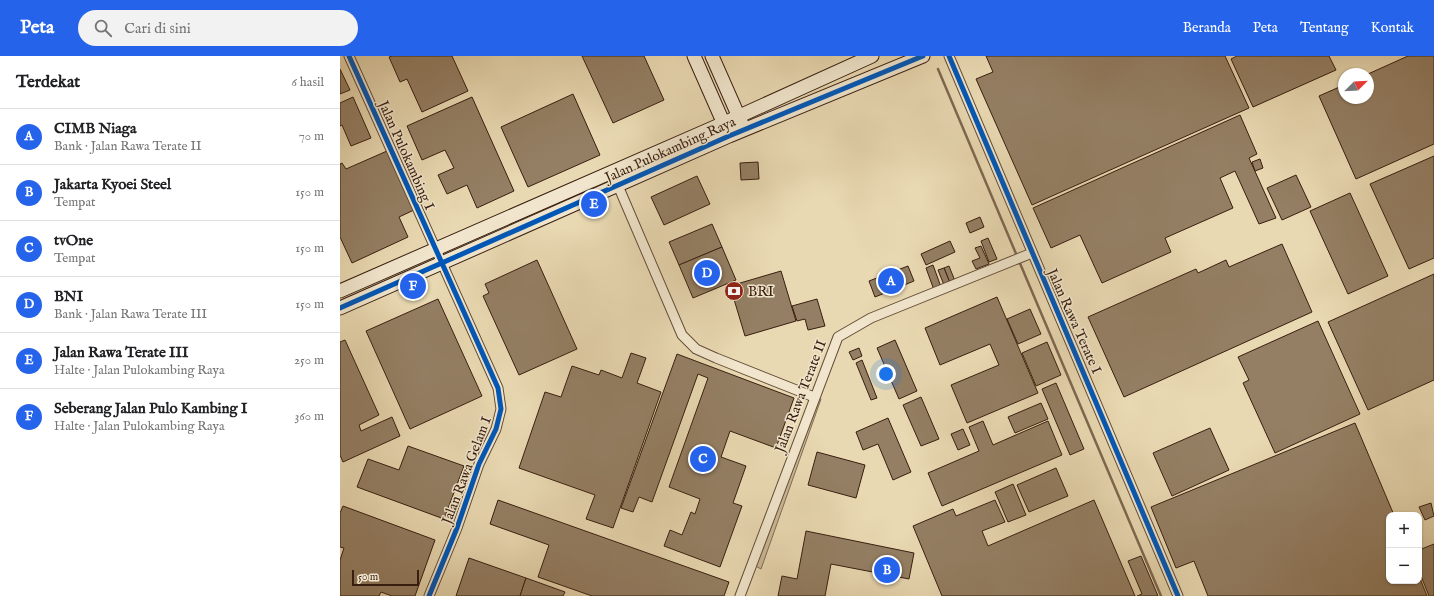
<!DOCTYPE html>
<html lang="id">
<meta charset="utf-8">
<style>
:root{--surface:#fff;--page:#f2f2f2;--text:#202124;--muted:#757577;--line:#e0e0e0;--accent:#2563eb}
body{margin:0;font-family:"IM FELL English",serif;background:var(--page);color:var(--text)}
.controls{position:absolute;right:12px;bottom:12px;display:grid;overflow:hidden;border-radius:8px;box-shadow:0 1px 3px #0004}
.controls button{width:36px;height:36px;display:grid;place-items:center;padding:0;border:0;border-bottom:1px solid var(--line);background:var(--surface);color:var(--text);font:20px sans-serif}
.compass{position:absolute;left:998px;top:12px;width:36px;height:36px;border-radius:50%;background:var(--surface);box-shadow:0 1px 3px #0004;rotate:66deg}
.scale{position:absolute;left:12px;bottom:10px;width:67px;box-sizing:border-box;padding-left:4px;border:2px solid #381e0f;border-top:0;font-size:11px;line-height:14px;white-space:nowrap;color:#381e0f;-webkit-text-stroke:3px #f1e6cd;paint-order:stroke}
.you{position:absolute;left:546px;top:318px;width:14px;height:14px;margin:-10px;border:3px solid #fff;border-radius:50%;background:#1a73e8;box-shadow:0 0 0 6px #1a73e833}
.badge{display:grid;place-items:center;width:26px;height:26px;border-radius:50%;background:var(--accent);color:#fff;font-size:13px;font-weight:700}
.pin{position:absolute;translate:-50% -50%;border:2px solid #fff;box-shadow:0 1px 4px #0006}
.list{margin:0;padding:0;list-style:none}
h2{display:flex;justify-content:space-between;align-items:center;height:52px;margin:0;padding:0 16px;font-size:17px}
h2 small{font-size:13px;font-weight:400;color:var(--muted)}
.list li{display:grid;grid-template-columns:26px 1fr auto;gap:12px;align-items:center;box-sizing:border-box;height:56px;padding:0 16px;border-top:1px solid var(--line)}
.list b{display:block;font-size:15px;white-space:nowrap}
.list p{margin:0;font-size:13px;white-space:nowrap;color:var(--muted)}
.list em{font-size:13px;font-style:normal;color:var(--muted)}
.icon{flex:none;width:22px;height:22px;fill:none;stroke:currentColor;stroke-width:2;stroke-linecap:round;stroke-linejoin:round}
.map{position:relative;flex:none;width:1094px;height:540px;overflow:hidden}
header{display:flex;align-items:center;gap:24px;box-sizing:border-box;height:56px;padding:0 20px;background:var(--accent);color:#fff}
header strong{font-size:19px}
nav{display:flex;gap:22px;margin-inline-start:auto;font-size:14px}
.search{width:280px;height:36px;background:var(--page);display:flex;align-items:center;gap:10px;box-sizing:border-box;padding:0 14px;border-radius:22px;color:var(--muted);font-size:15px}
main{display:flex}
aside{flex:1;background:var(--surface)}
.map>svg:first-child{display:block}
.green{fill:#cbb996;stroke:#826c52}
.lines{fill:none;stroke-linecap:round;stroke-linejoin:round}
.stream{stroke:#7e6850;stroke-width:2.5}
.building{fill:#947f64;stroke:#381e0f}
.street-casing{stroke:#644d38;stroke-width:11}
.secondary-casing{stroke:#381e0f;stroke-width:15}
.street{stroke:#f1e6cd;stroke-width:9}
.secondary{stroke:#f1e6cd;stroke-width:13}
.cycleway-casing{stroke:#f1e6cd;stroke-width:8}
.cycleway{stroke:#0057b8;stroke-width:5}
.labels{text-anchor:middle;stroke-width:3;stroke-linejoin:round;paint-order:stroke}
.street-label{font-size:14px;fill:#381e0f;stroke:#f1e6cd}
.poi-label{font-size:14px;fill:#381e0f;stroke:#f1e6cd;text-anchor:start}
</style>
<header>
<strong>Peta</strong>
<div class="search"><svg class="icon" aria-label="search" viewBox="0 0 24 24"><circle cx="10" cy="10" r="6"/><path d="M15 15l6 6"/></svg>Cari di sini</div>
<nav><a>Beranda</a><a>Peta</a><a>Tentang</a><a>Kontak</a></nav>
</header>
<main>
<aside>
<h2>Terdekat<small>6 hasil</small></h2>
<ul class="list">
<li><span class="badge">A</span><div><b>CIMB Niaga</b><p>Bank · Jalan Rawa Terate II</p></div><em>70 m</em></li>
<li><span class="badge">B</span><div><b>Jakarta Kyoei Steel</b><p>Tempat</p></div><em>150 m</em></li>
<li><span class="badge">C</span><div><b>tvOne</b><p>Tempat</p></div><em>150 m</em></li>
<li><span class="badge">D</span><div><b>BNI</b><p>Bank · Jalan Rawa Terate III</p></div><em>150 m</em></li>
<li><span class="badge">E</span><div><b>Jalan Rawa Terate III</b><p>Halte · Jalan Pulokambing Raya</p></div><em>250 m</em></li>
<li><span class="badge">F</span><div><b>Seberang Jalan Pulo Kambing I</b><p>Halte · Jalan Pulokambing Raya</p></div><em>360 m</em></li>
</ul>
</aside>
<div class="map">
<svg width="1094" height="540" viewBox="0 0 1094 540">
<rect width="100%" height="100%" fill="#e9d9b2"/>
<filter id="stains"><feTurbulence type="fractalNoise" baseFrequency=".005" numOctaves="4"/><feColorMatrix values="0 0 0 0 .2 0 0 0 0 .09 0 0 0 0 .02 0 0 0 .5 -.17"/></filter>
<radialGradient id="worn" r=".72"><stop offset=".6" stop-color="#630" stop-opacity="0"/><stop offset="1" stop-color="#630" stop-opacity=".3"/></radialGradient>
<polygon class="green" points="474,341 481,343 421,513 412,508"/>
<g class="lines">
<g class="stream">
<polyline points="598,13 677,200"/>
<polyline points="679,205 821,540"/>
</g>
</g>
<g class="building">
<polygon points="52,0 112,0 128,35 82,56 67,23 60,26 49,1"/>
<polygon points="242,0 304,0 324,44 273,67"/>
<polygon points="646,0 885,0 909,52 692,149 636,23 653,16"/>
<polygon points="897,0 989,0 996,14 913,51 891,3"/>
<polygon points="1068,0 1094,0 1094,88 1016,123 979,40 1004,29 1004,42 1028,42 1028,18"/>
<polygon points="0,13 10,34 0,38"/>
<polygon points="233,38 260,99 188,131 161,71"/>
<polygon points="13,41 31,82 11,90 2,69 0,70 0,47"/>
<polygon points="132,41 174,135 137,152 127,129 107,138 98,119 114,112 105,94 82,104 67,70"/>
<polygon points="900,59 917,98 909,102 936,162 919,168 895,115 880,122 893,152 825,182 831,196 762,227 740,179 711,192 693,152"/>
<polygon points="47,95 74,154 59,161 68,181 12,207 0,181 0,108 2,107 6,113"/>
<polygon points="1094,100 1094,202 1069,213 1030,128"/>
<polygon points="920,103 923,112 915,115 912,106"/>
<polygon points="418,106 419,123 401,124 400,107"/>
<polygon points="956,119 971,151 942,164 927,132"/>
<polygon points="357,120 370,148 324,169 311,141"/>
<polygon points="1010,137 1048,220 1008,238 970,155"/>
<polygon points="640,161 644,171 630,177 626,167"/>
<polygon points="372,168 382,191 339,209 329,186"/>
<polygon points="648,182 657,203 649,206 641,185"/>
<polygon points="610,185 615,196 586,209 581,198"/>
<polygon points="942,188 972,256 784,341 748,261 856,213 858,217 886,204 889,211"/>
<polygon points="641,190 649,208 636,213 632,205 640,202 635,192"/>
<polygon points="382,191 396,224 353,242 339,209"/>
<polygon points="197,204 237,293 179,319 143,240 149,237 145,228"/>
<polygon points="593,209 601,231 594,234 586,212"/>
<polygon points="568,210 574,225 535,241 529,225"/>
<polygon points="609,210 615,225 610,227 604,212"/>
<polygon points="604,212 610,227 604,229 598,214"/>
<polygon points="441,215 456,265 405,280 390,230"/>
<polygon points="1094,218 1094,324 1028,354 988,266"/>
<polygon points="657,241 698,337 627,367 611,329 659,309 650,288 600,309 585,272"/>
<polygon points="98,243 142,340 70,373 26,275"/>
<polygon points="477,243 485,270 468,274 465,263 457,265 452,250"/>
<polygon points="690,253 701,278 678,288 667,263"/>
<polygon points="978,265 1020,358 935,397 903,327 909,324 898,301"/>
<polygon points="5,284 39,359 19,369 21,375 52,361 60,380 3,406 0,399 0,286"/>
<polygon points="555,284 577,335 559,343 537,292"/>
<polygon points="707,286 721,319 696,330 682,297"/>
<polygon points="519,292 522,300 513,304 509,296"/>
<polygon points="291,297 306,302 297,327 321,336 273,472 246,463 255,439 179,412 205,336 221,341 232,310 259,319 261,314 282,322"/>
<polygon points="337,298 454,342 436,392 390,375 381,401 406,410 393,447 402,450 380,511 324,490 330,474 342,479 351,456 355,458 360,443 329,431 368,322 358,318 312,446 299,441 293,456 281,452"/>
<polygon points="522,304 537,342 531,344 516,307"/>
<polygon points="716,327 744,393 730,399 702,333"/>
<polygon points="581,341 599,383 581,390 563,349"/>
<polygon points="701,347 708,363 675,377 668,361"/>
<polygon points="548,362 571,416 553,424 538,388 523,394 516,376"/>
<polygon points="643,365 653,389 708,365 722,399 602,450 588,417 639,395 629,371"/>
<polygon points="1015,367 1054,459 1049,459 1049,525 1079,525 1079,520 1087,540 868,540 854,505 836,512 811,451"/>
<polygon points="870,372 889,414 832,440 813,397"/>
<polygon points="623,373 630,389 618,394 611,378"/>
<polygon points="68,390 124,410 104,463 17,431 28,403 59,414"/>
<polygon points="477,396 525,409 516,442 468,429"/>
<polygon points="716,412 728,440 689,456 677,429"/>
<polygon points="673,428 686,459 668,466 655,436"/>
<polygon points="158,444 389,526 384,540 252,540 198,521 209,489 150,468"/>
<polygon points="655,444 665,466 642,475 648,490 754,444 795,540 602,540 573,470 613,453 616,460"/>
<polygon points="1091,447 1094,460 1085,464 1079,451"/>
<polygon points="3,450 95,484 75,540 52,540 41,536 39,540 0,540 0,504 4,492 0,491 0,457"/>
<polygon points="466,475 574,497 569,523 491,508 485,540 438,540 442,520 457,523"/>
<polygon points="1094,488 1094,540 1089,540 1079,515 1079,494"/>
<polygon points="801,500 818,540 797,540 802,538 788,505"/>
<polygon points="129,502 186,522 180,540 116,540"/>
<polygon points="186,522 225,536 223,540 180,540"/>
</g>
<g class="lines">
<defs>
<g id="street">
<polyline points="9,0 158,332 161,353 156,373 139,408 117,472 89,540"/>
<polyline points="609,0 838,540"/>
<polyline points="276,125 342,279 356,293 376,302 474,341"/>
<polyline points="400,540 498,281 531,262 692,197"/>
</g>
<g id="secondary">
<polyline points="354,0 387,75"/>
<polyline points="372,0 402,68"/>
<polyline points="0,235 384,67 532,0"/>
<polyline points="0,252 389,80 583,0"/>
</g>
</defs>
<use href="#street" class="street-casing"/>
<use href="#secondary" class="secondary-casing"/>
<use href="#street" class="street"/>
<use href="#secondary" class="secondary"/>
<defs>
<g id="cycleway">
<polyline points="9,0 158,332 161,353 156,373 139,408 117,472 89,540"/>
<polyline points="609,0 838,540"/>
<polyline points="0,252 389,80 583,0"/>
</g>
</defs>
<use href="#cycleway" class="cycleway-casing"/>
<use href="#cycleway" class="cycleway"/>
</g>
<defs>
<symbol id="bank-disc" viewBox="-11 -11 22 22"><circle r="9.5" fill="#8f2418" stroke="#f1e6cd"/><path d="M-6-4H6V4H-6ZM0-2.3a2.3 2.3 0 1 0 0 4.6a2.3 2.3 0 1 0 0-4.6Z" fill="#fff"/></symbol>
</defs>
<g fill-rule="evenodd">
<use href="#bank-disc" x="383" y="224" width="22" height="22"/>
</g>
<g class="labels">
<g class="street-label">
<text transform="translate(330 93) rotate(-24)" y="5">Jalan Pulokambing Raya</text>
<text transform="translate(67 99) rotate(66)" y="5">Jalan Pulokambing I</text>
<text transform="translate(735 265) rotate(66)" y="5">Jalan Rawa Terate I</text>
<text transform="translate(460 340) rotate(-69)" y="5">Jalan Rawa Terate II</text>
<text transform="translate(126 414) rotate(-69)" y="5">Jalan Rawa Gelam I</text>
</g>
<g class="poi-label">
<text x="408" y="240">BRI</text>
</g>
</g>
<rect width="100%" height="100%" filter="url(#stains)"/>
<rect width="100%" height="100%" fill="url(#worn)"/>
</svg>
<div class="controls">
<button>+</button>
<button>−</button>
</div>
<svg class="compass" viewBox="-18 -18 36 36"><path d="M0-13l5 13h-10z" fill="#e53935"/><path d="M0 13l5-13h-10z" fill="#757577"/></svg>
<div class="scale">50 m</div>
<div class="you"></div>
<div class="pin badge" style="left:551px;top:225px">A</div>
<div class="pin badge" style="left:547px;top:514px">B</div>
<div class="pin badge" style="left:363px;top:403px">C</div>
<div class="pin badge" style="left:367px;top:217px">D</div>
<div class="pin badge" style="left:254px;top:148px">E</div>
<div class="pin badge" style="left:73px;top:230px">F</div>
</div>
</main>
